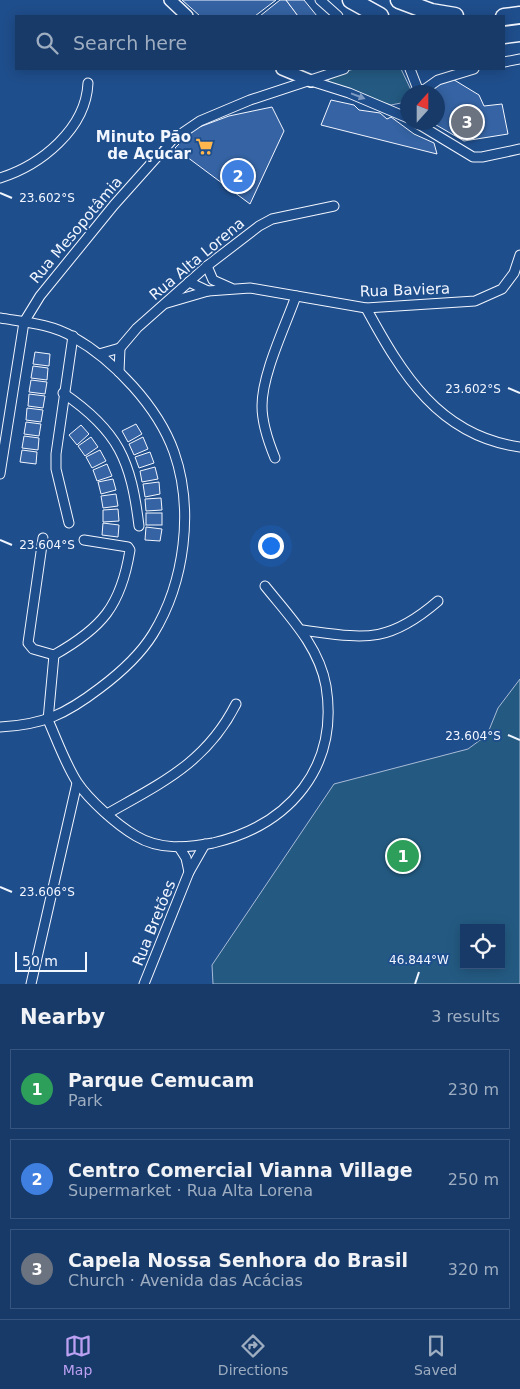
<!DOCTYPE html>
<meta charset="utf-8">
<style>
:root{--surface:#173a69;--page:#244571;--text:#f1f3f6;--muted:#9eadc0;--line:#36547d;--accent:#bca0f2}
body{margin:0;font-family:"DejaVu Sans",sans-serif;background:var(--page);color:var(--text)}
.controls{position:absolute;right:15px;bottom:15px;display:grid;overflow:hidden;border-radius:0px;box-shadow:0 2px 12px #0003}
.controls button{width:45px;height:45px;display:grid;place-items:center;padding:0;border:0;border-bottom:1px solid var(--line);background:var(--surface);color:var(--text);font:25px sans-serif}
.compass{position:absolute;left:400px;top:85px;width:45px;height:45px;border-radius:50%;background:var(--surface);box-shadow:0 2px 12px #0003;rotate:21deg}
.scale{position:absolute;left:15px;bottom:12px;width:72px;box-sizing:border-box;padding-left:5px;border:2px solid #f2f6ff;border-top:0;font-size:14px;line-height:18px;white-space:nowrap;color:#f2f6ff;-webkit-text-stroke:4px #1f4e8c;paint-order:stroke}
.you{position:absolute;left:270px;top:545px;width:18px;height:18px;margin:-12px;border:4px solid #fff;border-radius:50%;background:#1a73e8;box-shadow:0 0 0 8px #1a73e833}
.badge{display:grid;place-items:center;width:32px;height:32px;border-radius:50%;background:var(--accent);color:#fff;font-size:16px;font-weight:700}
.pin{position:absolute;translate:-50% -50%;border:2px solid #fff;box-shadow:0 1px 5px #0006}
.list{margin:0;padding:0;list-style:none}
h2{display:flex;justify-content:space-between;align-items:center;height:65px;margin:0;padding:0 20px;font-size:21px}
h2 small{font-size:16px;font-weight:400;color:var(--muted)}
.list li{display:grid;grid-template-columns:32px 1fr auto;gap:15px;align-items:center;box-sizing:border-box;height:80px;margin:0 10px 10px;padding:0 10px;border:1px solid var(--line);border-radius:0px}
.list b{display:block;font-size:19px;white-space:nowrap}
.list p{margin:0;font-size:16px;white-space:nowrap;color:var(--muted)}
.list em{font-size:16px;font-style:normal;color:var(--muted)}
.icon{flex:none;width:28px;height:28px;fill:none;stroke:currentColor;stroke-width:2;stroke-linecap:round;stroke-linejoin:round}
.map{position:relative;flex:none;width:520px;height:984px;overflow:hidden}
.search{position:absolute;background:var(--surface);box-shadow:0 2px 12px #0003;left:15px;right:15px;top:15px;height:55px;display:flex;align-items:center;gap:12px;box-sizing:border-box;padding:0 18px;border-radius:0px;color:var(--muted);font-size:19px}
.sheet{height:335px;background:var(--surface)}
nav{display:flex;justify-content:space-around;align-items:center;box-sizing:border-box;height:70px;border-top:1px solid var(--line);background:var(--surface);font-size:14px;color:var(--muted)}
nav a{display:grid;justify-items:center;gap:2px}
nav .on{color:var(--accent)}
.map>svg:first-child{display:block}
.green{fill:#245a82;stroke:#a8bbd7;fill-rule:evenodd}
.building{fill:#3563a3;stroke:#f2f6ff}
.lines{fill:none;stroke-linecap:round;stroke-linejoin:round}
.minor-casing{stroke:#f2f6ff;stroke-width:11}
.tertiary-casing{stroke:#f2f6ff;stroke-width:14}
.motorway-casing{stroke:#f2f6ff;stroke-width:19}
.minor{stroke:#1f4e8c;stroke-width:9}
.tertiary{stroke:#1f4e8c;stroke-width:11}
.motorway{stroke:#1f4e8c;stroke-width:16}
.oneway{fill:#7e9ac0}
.ticks{fill:none;stroke:#f2f6ff;stroke-width:2}
.labels{text-anchor:middle;stroke-width:4;stroke-linejoin:round;paint-order:stroke}
.poi-label{font-size:15px;font-weight:bold;fill:#f2f6ff;stroke:#1f4e8c;text-anchor:end}
.street-label{font-size:15px;fill:#f2f6ff;stroke:#1f4e8c}
.ticks-label{font-size:12px;text-anchor:middle;fill:#f2f6ff;stroke:#1f4e8c;stroke-width:4;stroke-linejoin:round;paint-order:stroke}
</style>
<div class="map">
<svg width="520" height="984" viewBox="0 0 520 984">
<rect width="100%" height="100%" fill="#1f4e8c"/>
<g class="green">
<polygon points="354,69 401,69 412,92 408,92 407,98 401,103 391,105 325,84 333,75"/>
<path d="M 520,679 L 520,984 L 213,984 L 212,965 L 334,784 L 468,749 L 487,735 L 498,708 ZM 464,928 L 501,928 L 501,965 L 464,965 Z"/>
</g>
<g class="building">
<polygon points="182,0 276,0 255,16 200,16"/>
<polygon points="280,0 286,0 298,16 260,16"/>
<polygon points="286,0 304,0 317,16 298,16"/>
<polygon points="451,78 479,95 484,106 502,104 508,134 464,141 431,122 438,122 438,92 424,92"/>
<polygon points="331,100 354,105 359,110 380,113 387,119 391,117 414,134 434,143 437,154 321,125"/>
<polygon points="272,107 284,131 250,204 175,148 194,129 229,116"/>
<polygon points="471,112 475,115 471,121 479,126 475,134 468,129 464,135 458,131 462,124 455,119 459,113 467,118"/>
<polygon points="35,352 50,354 49,366 33,364"/>
<polygon points="33,366 48,368 47,380 31,378"/>
<polygon points="31,380 47,382 45,394 29,392"/>
<polygon points="29,394 45,396 43,408 28,406"/>
<polygon points="27,408 43,410 41,422 26,420"/>
<polygon points="26,422 41,424 39,436 24,434"/>
<polygon points="136,424 142,434 128,442 122,431"/>
<polygon points="81,425 89,434 77,445 69,435"/>
<polygon points="24,436 39,438 38,450 22,448"/>
<polygon points="91,437 98,447 85,456 78,446"/>
<polygon points="143,437 148,449 134,455 129,444"/>
<polygon points="22,450 37,452 36,464 20,462"/>
<polygon points="100,450 106,461 92,468 86,457"/>
<polygon points="150,452 154,463 139,468 135,457"/>
<polygon points="107,464 112,476 97,481 93,470"/>
<polygon points="155,467 158,479 142,482 140,471"/>
<polygon points="113,479 116,490 101,494 98,482"/>
<polygon points="159,482 160,494 145,497 143,484"/>
<polygon points="116,494 118,506 103,508 101,496"/>
<polygon points="161,498 162,510 146,511 145,499"/>
<polygon points="118,509 119,521 103,522 103,510"/>
<rect x="146" y="513" width="16" height="12"/>
<polygon points="103,523 119,525 118,537 102,535"/>
<polygon points="146,527 162,529 160,541 145,540"/>
</g>
<g class="lines">
<defs>
<g id="minor">
<polyline points="320,0 338,16"/>
<polyline points="504,62 520,59"/>
<polyline points="410,69 419,92"/>
<polyline points="311,81 349,93 408,118"/>
<polyline points="421,92 438,80 474,69"/>
<polyline points="415,122 473,157 482,157 520,149"/>
<path d="M 0,178 C 41,165 86,129 88,83"/>
<polyline points="207,266 213,280 231,288"/>
<polyline points="189,282 208,291 250,288 366,308 475,301 502,289 514,273 520,255"/>
<polyline points="167,303 208,291"/>
<path d="M 366,308 C 402,374 439,436 520,447"/>
<path d="M 0,318 C 24,322 52,324 73,337 C 114,360 158,407 174,452 C 194,509 185,582 153,634 C 140,655 120,673 100,688 C 66,714 43,725 0,727"/>
<polyline points="99,354 120,348 137,328 207,266 259,226 272,219 334,206"/>
<polyline points="119,372 120,348"/>
<path d="M 63,393 C 119,431 131,461 139,526"/>
<path d="M 275,458 C 268,441 262,424 262,406 C 262,374 285,327 296,296"/>
<polyline points="0,474 24,322 40,296 114,205 172,140 200,121 250,100 344,69"/>
<polyline points="69,523 56,469 56,454 73,336"/>
<path d="M 43,538 L 28,643 L 33,649 L 54,655 C 102,628 121,606 130,550 L 128,547 L 84,540"/>
<path d="M 302,630 C 364,638 387,645 438,601"/>
<path d="M 48,720 C 57,740 65,763 77,782 C 89,800 117,825 136,836 C 159,850 187,848 213,843 C 290,825 339,767 326,686 C 319,646 289,616 265,586"/>
<polyline points="48,720 54,655"/>
<path d="M 107,814 C 161,783 206,763 236,704"/>
<polyline points="179,847 186,858 189,872"/>
<polyline points="31,984 77,783"/>
<polyline points="144,984 189,872 205,844"/>
</g>
<g id="tertiary">
<polyline points="170,0 187,16"/>
<polyline points="282,69 311,81"/>
</g>
<g id="motorway">
<polyline points="351,0 380,16"/>
<polyline points="399,0 431,12 455,16"/>
<polyline points="504,17 520,15"/>
<polyline points="504,35 520,33"/>
</g>
</defs>
<use href="#minor" class="minor-casing"/>
<use href="#tertiary" class="tertiary-casing"/>
<use href="#motorway" class="motorway-casing"/>
<use href="#minor" class="minor"/>
<use href="#tertiary" class="tertiary"/>
<use href="#motorway" class="motorway"/>
</g>
<defs><path id="oneway-solid" d="M-6-.8H1V-3.2L6.5 0L1 3.2V.8H-6Z" transform="scale(1.25)"/></defs>
<use class="oneway" href="#oneway-solid" transform="translate(358 96) rotate(21)"/>
<path class="ticks" d="M 0,193 L 12,198M 508,388 L 520,393M 0,540 L 12,545M 508,735 L 520,740M 0,887 L 12,892M 415,984 L 419,972"/>
<defs>
<symbol id="supermarket-bare" viewBox="-9 -9 18 18"><path d="M-6-5.5h2.5l.6 2H6L4.5 2H-2.5L-4.4-4H-6ZM-1.5 3.2a1.3 1.3 0 1 0 .1 0ZM3 3.2a1.3 1.3 0 1 0 .1 0Z" fill="#ffb74d" stroke="#1f4e8c" stroke-width="2.5" paint-order="stroke"/></symbol>
</defs>
<g fill-rule="evenodd">
<use href="#supermarket-bare" x="192" y="134" width="25" height="25"/>
</g>
<g class="labels">
<g class="poi-label">
<text x="191" y="142">Minuto Pão<tspan x="191" dy="17">de Açúcar</tspan></text>
</g>
<g class="street-label">
<text transform="translate(76 230) rotate(-50)" y="5">Rua Mesopotâmia</text>
<text transform="translate(197 259) rotate(-40)" y="5">Rua Alta Lorena</text>
<text transform="translate(405 290) rotate(-2)" y="5">Rua Baviera</text>
<text transform="translate(154 923) rotate(-68)" y="5">Rua Bretões</text>
</g>
</g>
<g class="ticks-label">
<text x="47" y="202">23.602°S</text>
<text x="473" y="393">23.602°S</text>
<text x="47" y="549">23.604°S</text>
<text x="473" y="740">23.604°S</text>
<text x="47" y="896">23.606°S</text>
<text x="419" y="964">46.844°W</text>
</g>
</svg>
<div class="controls">
<button><svg class="icon" aria-label="locate" viewBox="0 0 24 24"><circle cx="12" cy="12" r="6"/><path d="M12 2v4M12 18v4M2 12h4M18 12h4"/></svg></button>
</div>
<svg class="compass" viewBox="-18 -18 36 36"><path d="M0-13l5 13h-10z" fill="#e53935"/><path d="M0 13l5-13h-10z" fill="#9eadc0"/></svg>
<div class="scale">50 m</div>
<div class="you"></div>
<div class="pin badge" style="left:403px;top:856px;background:#2e9e5b">1</div>
<div class="pin badge" style="left:238px;top:176px;background:#3f7fe0">2</div>
<div class="pin badge" style="left:467px;top:122px;background:#6b7280">3</div>
<div class="search"><svg class="icon" aria-label="search" viewBox="0 0 24 24"><circle cx="10" cy="10" r="6"/><path d="M15 15l6 6"/></svg>Search here</div>
</div>
<section class="sheet">
<h2>Nearby<small>3 results</small></h2>
<ul class="list">
<li><span class="badge" style="background:#2e9e5b">1</span><div><b>Parque Cemucam</b><p>Park</p></div><em>230 m</em></li>
<li><span class="badge" style="background:#3f7fe0">2</span><div><b>Centro Comercial Vianna Village</b><p>Supermarket · Rua Alta Lorena</p></div><em>250 m</em></li>
<li><span class="badge" style="background:#6b7280">3</span><div><b>Capela Nossa Senhora do Brasil</b><p>Church · Avenida das Acácias</p></div><em>320 m</em></li>
</ul>
</section>
<nav>
<a class="on"><svg class="icon" aria-label="map" viewBox="0 0 24 24"><path d="M3 6l6-2 6 2 6-2v14l-6 2-6-2-6 2zM9 4v14M15 6v14"/></svg>Map</a>
<a><svg class="icon" aria-label="directions" viewBox="0 0 24 24"><path d="M12 3l9 9-9 9-9-9zM9 14v-3h6M13 9l2 2-2 2"/></svg>Directions</a>
<a><svg class="icon" aria-label="saved" viewBox="0 0 24 24"><path d="M7 4h10v16l-5-4-5 4z"/></svg>Saved</a>
</nav>
